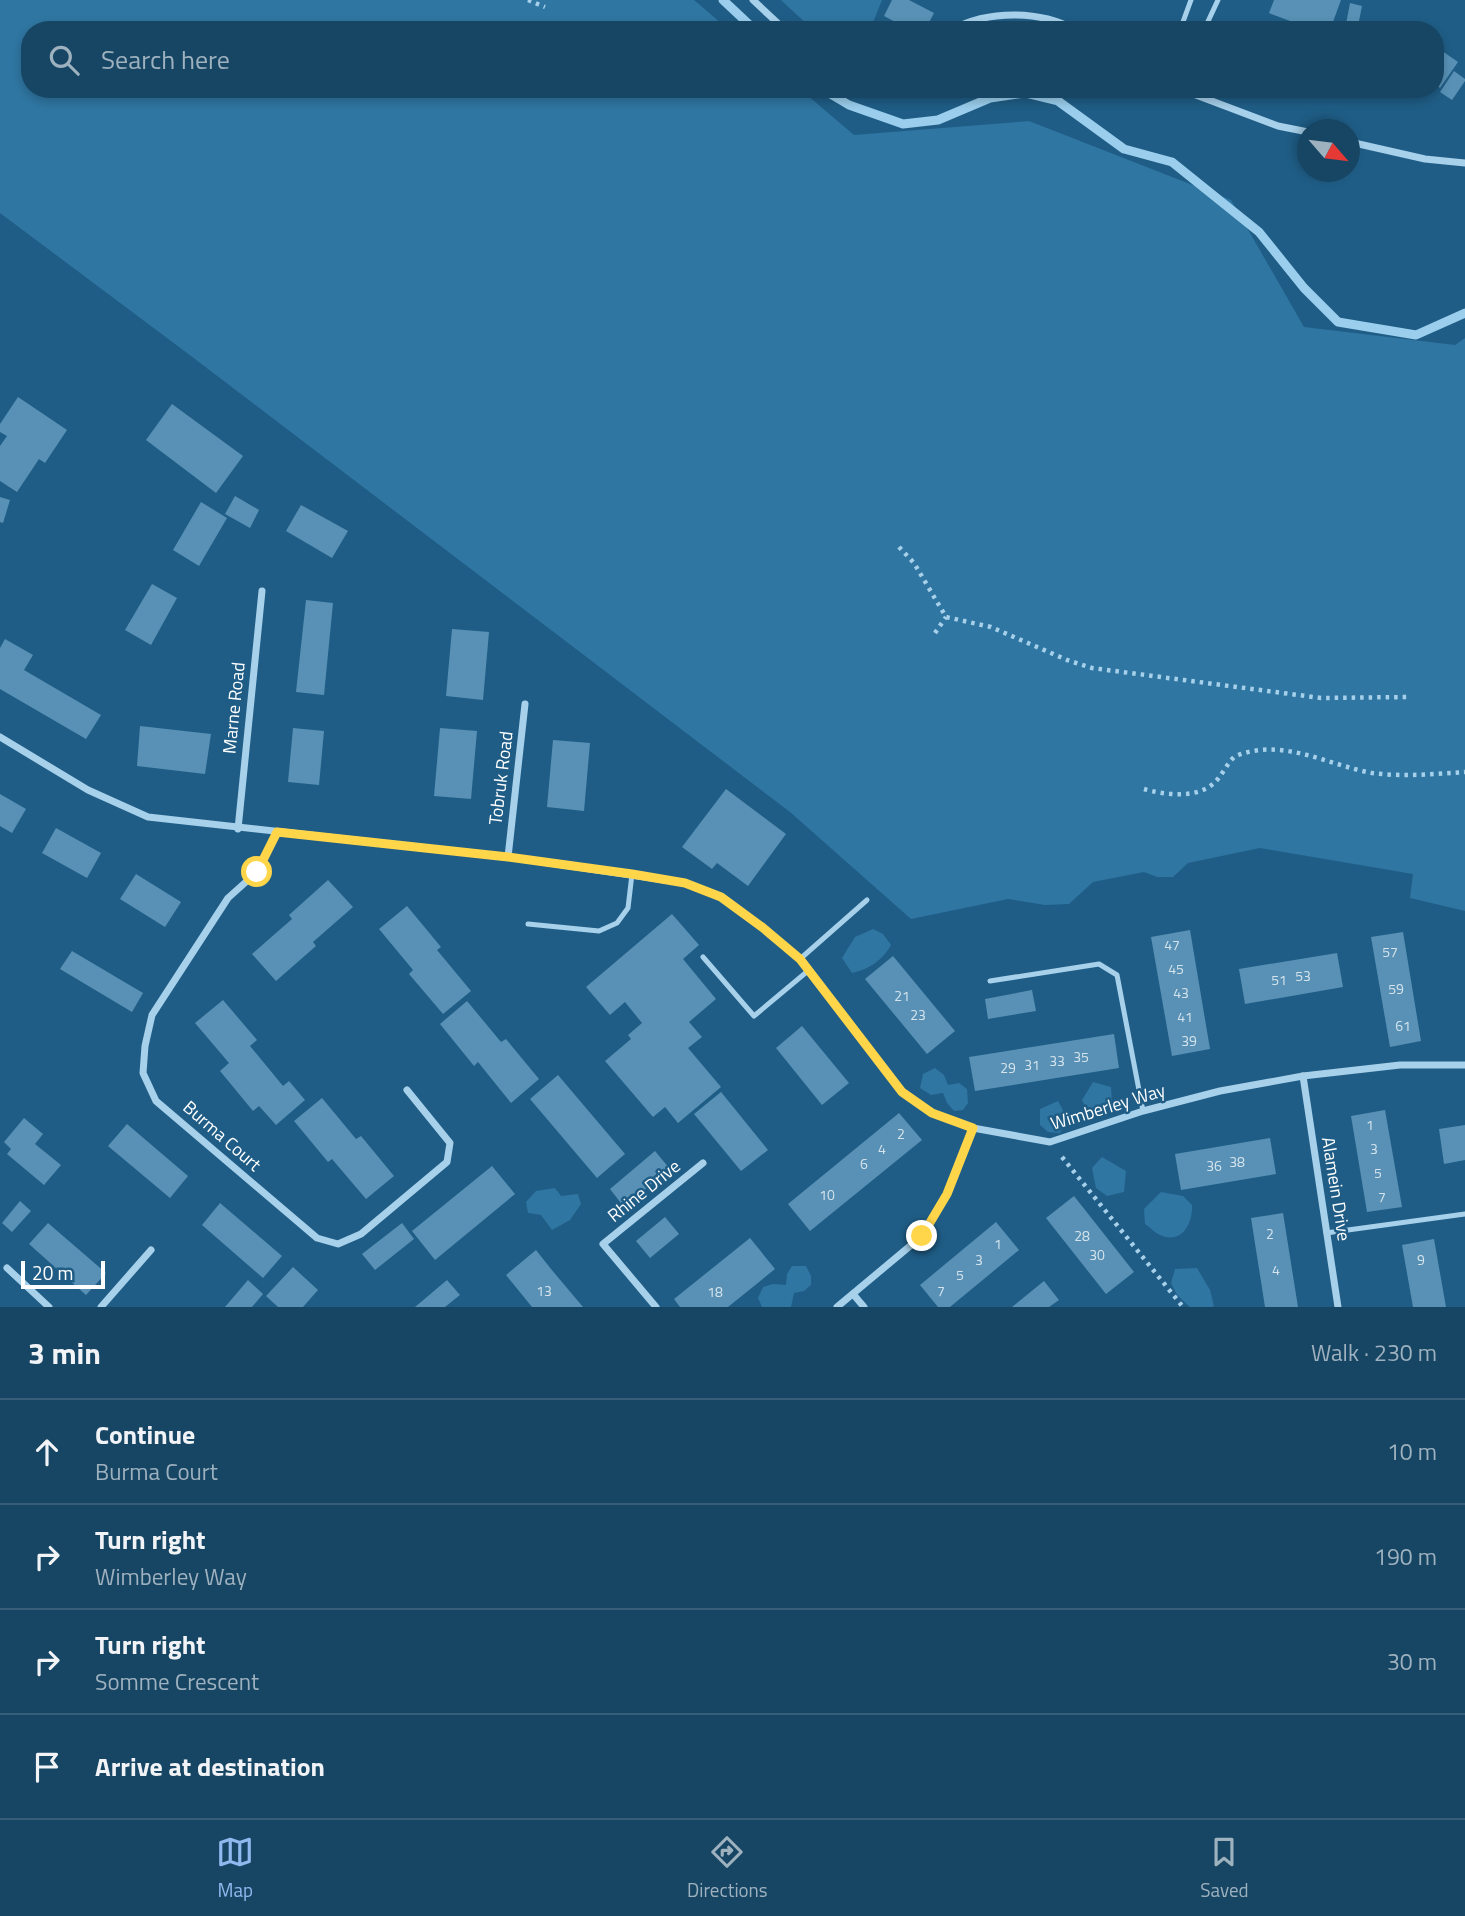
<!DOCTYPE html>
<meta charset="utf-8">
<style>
:root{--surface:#174664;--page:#24506d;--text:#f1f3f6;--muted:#9eb1bf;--line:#365e78;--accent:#90b9f0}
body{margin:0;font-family:"Titillium Web",sans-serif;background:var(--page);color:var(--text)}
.compass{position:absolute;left:1297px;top:119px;width:63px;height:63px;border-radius:50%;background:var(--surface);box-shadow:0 4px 10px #0003;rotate:118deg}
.scale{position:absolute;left:21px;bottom:18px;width:84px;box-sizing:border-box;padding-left:7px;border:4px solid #fff;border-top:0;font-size:19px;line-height:24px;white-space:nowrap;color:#fff;-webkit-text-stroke:5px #1f5d86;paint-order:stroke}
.stop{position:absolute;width:21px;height:21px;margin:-16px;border:5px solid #ffd54a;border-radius:50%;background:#fff}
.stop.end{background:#ffd54a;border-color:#fff;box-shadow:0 2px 7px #0008}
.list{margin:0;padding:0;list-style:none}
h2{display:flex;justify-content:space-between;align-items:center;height:91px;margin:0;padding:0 28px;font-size:30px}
h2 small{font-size:23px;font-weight:400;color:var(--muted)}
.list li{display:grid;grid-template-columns:46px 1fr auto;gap:21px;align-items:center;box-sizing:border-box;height:105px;padding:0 28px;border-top:2px solid var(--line)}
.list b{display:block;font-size:26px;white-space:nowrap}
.list p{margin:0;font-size:23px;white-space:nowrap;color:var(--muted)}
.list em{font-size:23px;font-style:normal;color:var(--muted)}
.icon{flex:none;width:38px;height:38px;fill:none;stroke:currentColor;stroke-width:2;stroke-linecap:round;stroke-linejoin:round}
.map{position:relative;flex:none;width:1465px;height:1307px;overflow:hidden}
.search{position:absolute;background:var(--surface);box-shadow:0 4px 10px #0003;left:21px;right:21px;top:21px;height:77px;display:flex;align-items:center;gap:18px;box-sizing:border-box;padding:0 24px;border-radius:28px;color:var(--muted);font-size:26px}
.sheet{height:511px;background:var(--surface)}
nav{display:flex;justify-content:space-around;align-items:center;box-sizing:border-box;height:98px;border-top:2px solid var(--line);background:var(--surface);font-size:19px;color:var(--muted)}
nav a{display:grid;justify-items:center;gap:4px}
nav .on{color:var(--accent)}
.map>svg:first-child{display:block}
.green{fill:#2f76a2}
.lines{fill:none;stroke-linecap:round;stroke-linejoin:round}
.stream{stroke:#9aceec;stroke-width:9}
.building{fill:#5891b5}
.path{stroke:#a7d0ea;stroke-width:4.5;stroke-dasharray:3.5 5;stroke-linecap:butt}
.service{stroke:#a7d0ea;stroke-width:5}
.minor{stroke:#a7d0ea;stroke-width:7}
.route{stroke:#ffd54a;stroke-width:9}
.labels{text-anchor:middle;stroke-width:5;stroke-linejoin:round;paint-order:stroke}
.number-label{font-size:14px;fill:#d5e4ec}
.street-label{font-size:18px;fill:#fff;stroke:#1f5d86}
</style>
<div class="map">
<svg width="1465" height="1307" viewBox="0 0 1465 1307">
<rect width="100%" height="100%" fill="#1f5d86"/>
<g class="green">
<polygon points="0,0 694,0 729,30 30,30 30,89 800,89 854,135 1029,121 1231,200 1304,327 1455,345 1465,338 1465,911 1410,898 1413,874 1260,848 1188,863 1173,877 1157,877 1144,872 1093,882 1069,904 1045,905 1008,899 911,919 790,812 191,356 0,213"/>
<polygon points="781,0 882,0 870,30 811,28"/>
<path d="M 873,929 L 883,934 L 891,945 C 882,961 869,969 852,973 L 842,958 L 855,937 Z"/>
<polygon points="935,1068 944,1075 948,1085 959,1083 967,1089 968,1103 963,1110 954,1111 947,1103 943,1093 931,1095 920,1088 923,1074"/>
<polygon points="1093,1082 1111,1087 1112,1104 1102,1114 1090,1117 1082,1100"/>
<polygon points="1058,1101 1066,1116 1060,1133 1048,1132 1040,1125 1040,1109"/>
<polygon points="1102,1157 1126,1171 1124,1192 1107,1196 1096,1188 1092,1168"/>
<polygon points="555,1188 561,1196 578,1194 581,1204 570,1220 552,1230 541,1215 528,1213 526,1202 536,1191"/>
<path d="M 1161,1192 L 1183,1196 L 1192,1205 C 1193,1223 1182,1245 1160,1235 C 1155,1233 1150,1227 1145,1224 L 1144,1209 Z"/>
<polygon points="792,1266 806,1266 811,1276 811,1285 804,1291 794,1293 791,1307 762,1307 758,1298 763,1287 773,1284 786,1285 787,1274"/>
<polygon points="1197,1268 1210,1290 1214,1306 1212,1307 1190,1307 1177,1295 1171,1283 1175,1269"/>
</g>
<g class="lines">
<g class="stream">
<polyline points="723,0 755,30"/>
<polyline points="822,89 849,105 903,124 938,120 990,98 1025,93 1058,101 1124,149 1172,162 1259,232 1304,288 1338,322 1416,335 1465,313"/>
</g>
</g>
<g class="building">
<polygon points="892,0 909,0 934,13 925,30 910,30 884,16"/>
<polygon points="1274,0 1341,0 1330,30 1314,30 1269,13"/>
<polygon points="1350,3 1362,6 1358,26 1346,24"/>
<polygon points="1435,46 1458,62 1440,88 1435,84"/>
<polygon points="1454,71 1465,79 1465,81 1452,100 1440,92"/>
<polygon points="18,397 67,430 45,463 39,459 17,492 0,481 0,446 7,436 0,432 0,424"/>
<polygon points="172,404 243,456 216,493 146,440"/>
<polygon points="235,496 259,510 250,528 225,514"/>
<polygon points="0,497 10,500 3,523 0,522"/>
<polygon points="201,502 227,518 199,566 173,550"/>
<polygon points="301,505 348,531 332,558 286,531"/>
<polygon points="152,584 177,598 151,645 125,630"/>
<polygon points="306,600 333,603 324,695 296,692"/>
<polygon points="452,629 489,632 483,700 446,696"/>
<polygon points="5,639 33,655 24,670 101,715 86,739 0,689 0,648"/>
<polygon points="140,726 211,734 205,774 137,766"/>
<polygon points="293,728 324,731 319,785 288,782"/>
<polygon points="440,728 477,731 471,799 434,796"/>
<polygon points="553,740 590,743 584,811 547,807"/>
<polygon points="726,789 786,834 748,886 717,863 712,869 682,847"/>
<polygon points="0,794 26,809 12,833 0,826"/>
<polygon points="56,828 101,853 87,878 42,853"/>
<polygon points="136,874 181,902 165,927 120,899"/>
<polygon points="328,880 353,907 313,942 316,946 276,981 252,954 292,919 289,915"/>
<polygon points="407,906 441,947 437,950 471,991 443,1014 409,974 413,970 379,929"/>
<polygon points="672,914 699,945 683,959 716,999 689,1022 702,1037 688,1048 721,1087 678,1123 665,1107 653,1117 605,1061 631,1039 628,1035 642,1023 625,1002 610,1015 586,987"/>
<polygon points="1190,930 1210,1049 1172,1056 1151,937"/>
<polygon points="1403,932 1421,1041 1390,1047 1371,937"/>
<polygon points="72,951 143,993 132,1012 60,969"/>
<polygon points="1337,953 1343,987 1245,1004 1239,969"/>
<polygon points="893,956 955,1031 927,1054 865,979"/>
<polygon points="1032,990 1036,1011 988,1019 985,999"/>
<polygon points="223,1000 257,1040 250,1046 283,1086 289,1081 305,1100 276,1125 259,1106 253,1111 220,1071 229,1063 195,1023"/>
<polygon points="467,1001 501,1042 506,1039 539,1079 511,1103 478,1062 474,1066 440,1024"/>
<polygon points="802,1026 849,1083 822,1105 776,1048"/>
<polygon points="1114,1034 1119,1068 975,1091 969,1057"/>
<polygon points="558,1075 625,1154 597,1178 530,1099"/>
<polygon points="721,1092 768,1150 741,1171 694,1114"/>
<polygon points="322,1098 356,1139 361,1136 394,1176 366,1199 332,1159 328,1162 294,1121"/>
<polygon points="1385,1110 1402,1207 1367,1212 1351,1116"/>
<polygon points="899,1113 922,1140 810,1231 788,1204"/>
<polygon points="24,1118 43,1134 35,1144 61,1165 44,1185 7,1154 11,1149 4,1142"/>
<polygon points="127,1124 188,1176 170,1198 108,1146"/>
<polygon points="1465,1125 1465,1160 1444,1164 1439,1129"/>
<polygon points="1270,1138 1276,1174 1181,1190 1175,1154"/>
<polygon points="655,1151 670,1169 624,1207 610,1189"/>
<polygon points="492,1166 515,1194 435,1260 412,1231"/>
<polygon points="1074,1196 1134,1272 1106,1294 1046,1218"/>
<polygon points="20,1201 31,1211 12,1232 2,1223"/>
<polygon points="220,1203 282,1256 263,1278 202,1225"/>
<polygon points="1283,1213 1298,1307 1265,1307 1251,1218"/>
<polygon points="665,1217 679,1234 650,1258 636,1241"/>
<polygon points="996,1222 1019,1250 950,1307 938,1307 920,1285"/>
<polygon points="48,1223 106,1273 86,1295 29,1244"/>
<polygon points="402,1223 414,1239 375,1270 362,1254"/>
<polygon points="750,1238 775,1269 728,1307 680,1307 674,1299"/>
<polygon points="1434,1239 1446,1307 1413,1307 1402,1245"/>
<polygon points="536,1250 551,1269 583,1307 532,1307 506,1275"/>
<polygon points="293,1267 318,1290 303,1307 278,1307 266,1296"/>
<polygon points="248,1280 263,1294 252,1307 225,1307"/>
<polygon points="447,1280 460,1295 445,1307 415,1307"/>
<polygon points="1044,1281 1059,1300 1049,1307 1012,1307"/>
</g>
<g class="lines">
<g class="path">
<polyline points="528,0 545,7"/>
<polyline points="899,547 914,563 946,617 991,627 1067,660 1092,668 1321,698 1410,697"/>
<polyline points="935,633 946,617"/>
<path d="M 1144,789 C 1164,795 1197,799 1214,783 C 1222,776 1226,765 1234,757 C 1279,736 1328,765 1372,773 C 1402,777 1435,774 1465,772"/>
<polyline points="1062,1157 1183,1307"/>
</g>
<g class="service">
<polyline points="1180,30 1191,0"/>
<polyline points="1204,30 1218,0"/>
<polyline points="528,924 599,931 617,923 628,908 632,874"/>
<polyline points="703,957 754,1016 809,970"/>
<polyline points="800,959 867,900"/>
<polyline points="990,981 1099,964 1117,975 1143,1111"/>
<polyline points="1326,1233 1465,1214"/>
</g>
<g class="minor">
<polyline points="753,0 785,30"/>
<path d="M 951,30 C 988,10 1039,10 1076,30"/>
<polyline points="1180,89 1278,126 1308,132"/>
<polyline points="1350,142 1425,159 1465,163"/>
<polyline points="0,737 88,790 148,817 508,857 685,883 721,897 762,927 800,959 902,1092 932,1113 973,1128 1050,1142 1143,1111 1220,1091 1303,1076 1400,1065 1465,1065"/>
<polyline points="238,829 262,591"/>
<polyline points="277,832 257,872 228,898 152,1015 145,1046 143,1073 156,1101 317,1238 338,1244 361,1234 447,1162 450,1143 407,1090"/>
<polyline points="508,857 525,704"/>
<polyline points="1303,1076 1338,1307"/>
<polyline points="7,1268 49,1307"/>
<polyline points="853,1294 864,1307"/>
<polyline points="101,1307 151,1250"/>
<polyline points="656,1307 603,1244 703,1163"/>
<polyline points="837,1307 922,1236 947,1194 973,1128"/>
</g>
</g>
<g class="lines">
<polyline class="route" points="257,872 277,832 508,857 632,874 685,883 721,897 762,927 800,959 902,1092 932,1113 973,1128 947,1194 922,1236"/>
</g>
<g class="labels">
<g class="number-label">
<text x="1172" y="950">47</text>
<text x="1390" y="957">57</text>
<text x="1176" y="974">45</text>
<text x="1303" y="981">53</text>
<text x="1279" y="985">51</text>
<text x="1396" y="994">59</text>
<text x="1181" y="998">43</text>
<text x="902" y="1001">21</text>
<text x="918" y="1020">23</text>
<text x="1185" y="1022">41</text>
<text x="1403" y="1031">61</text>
<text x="1189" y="1046">39</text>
<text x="1081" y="1062">35</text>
<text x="1057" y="1066">33</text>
<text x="1032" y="1070">31</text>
<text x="1008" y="1073">29</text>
<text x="1370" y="1130">1</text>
<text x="901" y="1139">2</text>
<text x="882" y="1154">4</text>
<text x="1374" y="1154">3</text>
<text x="1237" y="1167">38</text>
<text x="864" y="1169">6</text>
<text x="1214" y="1171">36</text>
<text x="1378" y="1178">5</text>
<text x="827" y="1200">10</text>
<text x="1382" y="1202">7</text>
<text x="1270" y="1239">2</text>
<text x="1082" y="1241">28</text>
<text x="998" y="1249">1</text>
<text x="1097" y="1260">30</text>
<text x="979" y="1265">3</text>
<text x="1421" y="1265">9</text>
<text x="1276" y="1275">4</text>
<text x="960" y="1280">5</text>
<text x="544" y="1296">13</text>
<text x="941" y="1296">7</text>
<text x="715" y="1297">18</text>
</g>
<g class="street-label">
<text transform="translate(234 708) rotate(-84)" y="6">Marne Road</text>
<text transform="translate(501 778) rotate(-83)" y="6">Tobruk Road</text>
<text transform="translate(1108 1107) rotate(-17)" y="6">Wimberley Way</text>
<text transform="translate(222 1136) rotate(41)" y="6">Burma Court</text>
<text transform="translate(1336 1189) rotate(81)" y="6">Alamein Drive</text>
<text transform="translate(644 1191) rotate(-39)" y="6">Rhine Drive</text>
</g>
</g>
</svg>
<svg class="compass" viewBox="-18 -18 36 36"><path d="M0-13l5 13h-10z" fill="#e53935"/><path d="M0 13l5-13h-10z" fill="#9eb1bf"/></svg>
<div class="scale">20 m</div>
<div class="stop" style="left:257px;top:872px"></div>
<div class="stop end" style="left:922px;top:1236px"></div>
<div class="search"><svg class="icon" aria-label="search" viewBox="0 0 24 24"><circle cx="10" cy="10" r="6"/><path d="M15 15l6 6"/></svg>Search here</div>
</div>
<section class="sheet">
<h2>3 min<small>Walk · 230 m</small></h2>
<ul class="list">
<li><svg class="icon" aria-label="ahead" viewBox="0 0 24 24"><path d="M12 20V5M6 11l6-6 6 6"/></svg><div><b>Continue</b><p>Burma Court</p></div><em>10 m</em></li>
<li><svg class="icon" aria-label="right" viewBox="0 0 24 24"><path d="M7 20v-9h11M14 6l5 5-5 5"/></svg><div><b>Turn right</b><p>Wimberley Way</p></div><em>190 m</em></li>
<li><svg class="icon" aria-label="right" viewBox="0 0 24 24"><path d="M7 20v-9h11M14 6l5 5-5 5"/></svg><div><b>Turn right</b><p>Somme Crescent</p></div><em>30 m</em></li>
<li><svg class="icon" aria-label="arrive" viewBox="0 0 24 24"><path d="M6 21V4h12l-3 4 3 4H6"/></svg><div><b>Arrive at destination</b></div></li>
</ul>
</section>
<nav>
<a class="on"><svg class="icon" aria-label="map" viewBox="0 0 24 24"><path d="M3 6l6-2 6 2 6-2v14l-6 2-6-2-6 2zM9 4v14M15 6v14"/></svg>Map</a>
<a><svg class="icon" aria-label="directions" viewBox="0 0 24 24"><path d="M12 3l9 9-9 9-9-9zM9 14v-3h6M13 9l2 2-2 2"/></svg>Directions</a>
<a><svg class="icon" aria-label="saved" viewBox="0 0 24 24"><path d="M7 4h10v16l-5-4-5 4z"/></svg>Saved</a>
</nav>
